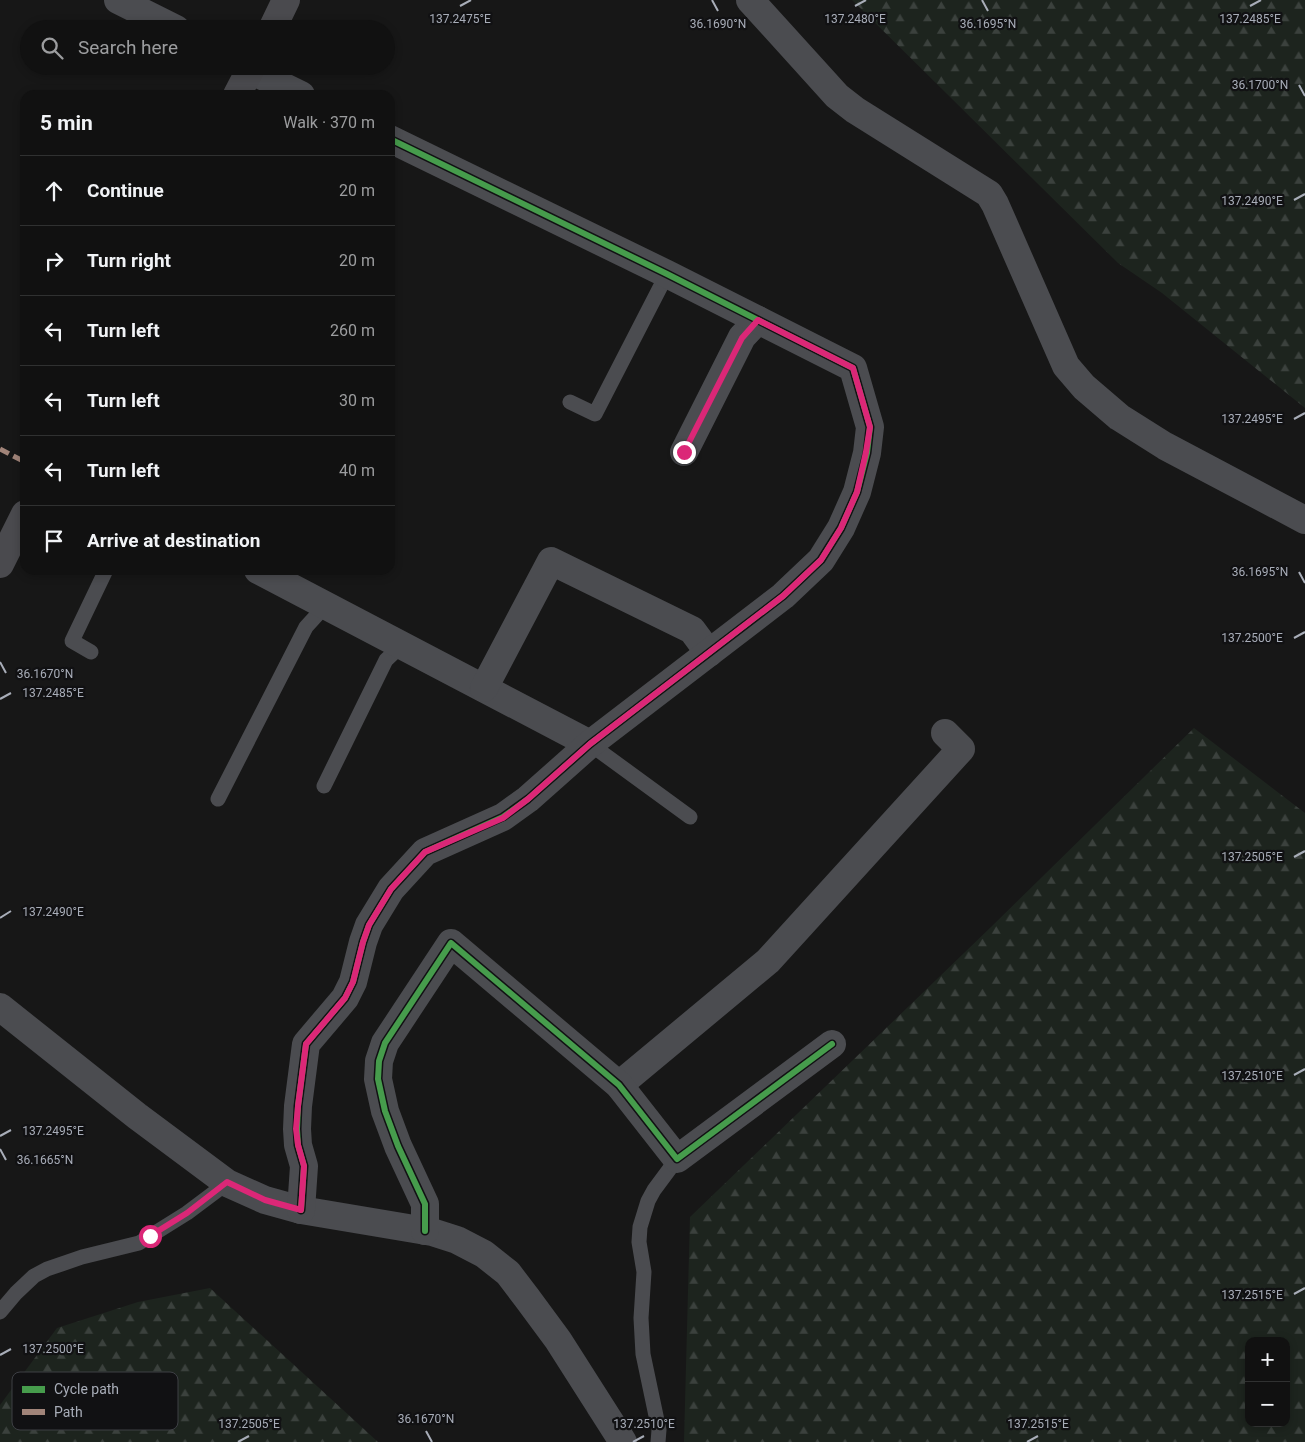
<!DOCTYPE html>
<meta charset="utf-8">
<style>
:root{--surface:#111;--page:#1a1a1a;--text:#f1f3f6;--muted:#9c9d9f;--line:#303131}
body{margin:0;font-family:Roboto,sans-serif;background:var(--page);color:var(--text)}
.controls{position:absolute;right:15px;bottom:15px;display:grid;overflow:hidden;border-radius:10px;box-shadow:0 2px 8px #0003}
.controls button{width:45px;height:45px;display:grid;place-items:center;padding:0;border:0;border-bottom:1px solid var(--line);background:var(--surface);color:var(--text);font:25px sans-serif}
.stop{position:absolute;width:15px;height:15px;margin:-11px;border:4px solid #db2777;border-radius:50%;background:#fff}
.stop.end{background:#db2777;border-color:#fff;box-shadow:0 1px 5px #0008}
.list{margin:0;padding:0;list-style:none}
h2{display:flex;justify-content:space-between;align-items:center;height:65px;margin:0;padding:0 20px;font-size:21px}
h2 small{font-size:16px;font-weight:400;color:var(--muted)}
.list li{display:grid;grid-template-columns:32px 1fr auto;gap:15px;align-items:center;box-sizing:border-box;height:70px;padding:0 20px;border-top:1px solid var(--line)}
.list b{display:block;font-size:19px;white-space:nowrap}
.list em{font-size:16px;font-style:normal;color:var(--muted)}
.icon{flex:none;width:28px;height:28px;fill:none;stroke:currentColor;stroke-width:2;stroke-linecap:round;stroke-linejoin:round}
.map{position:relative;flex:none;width:1305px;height:1442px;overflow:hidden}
.search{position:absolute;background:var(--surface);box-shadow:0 2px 8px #0003;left:20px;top:20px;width:375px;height:55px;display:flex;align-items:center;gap:12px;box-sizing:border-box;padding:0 18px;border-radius:28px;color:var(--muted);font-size:19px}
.panel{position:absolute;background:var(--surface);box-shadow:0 2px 8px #0003;left:20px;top:90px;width:375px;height:485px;border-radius:15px}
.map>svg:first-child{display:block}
.forest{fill:url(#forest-firs);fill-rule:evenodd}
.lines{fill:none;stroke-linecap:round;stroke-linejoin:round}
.lane{stroke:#4b4c50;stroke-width:15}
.street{stroke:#4b4c50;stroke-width:28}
.secondary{stroke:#4a4a4e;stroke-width:28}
.quiet{stroke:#a18479;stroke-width:5;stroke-dasharray:10 5;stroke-linecap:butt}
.cycleway-casing{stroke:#111113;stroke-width:9}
.cycleway{stroke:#469c4c;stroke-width:6}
.route{stroke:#db2777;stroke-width:6}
.ticks{fill:none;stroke:#a8adb8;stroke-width:2}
.key{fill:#111113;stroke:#3e4045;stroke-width:1}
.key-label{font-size:14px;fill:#a8adb8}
.ticks-label{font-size:12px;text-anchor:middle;fill:#a8adb8;stroke:#111113;stroke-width:4.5;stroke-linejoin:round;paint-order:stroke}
</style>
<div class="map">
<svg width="1305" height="1442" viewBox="0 0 1305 1442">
<defs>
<pattern id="forest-firs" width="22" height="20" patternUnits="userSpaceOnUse" patternTransform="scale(1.25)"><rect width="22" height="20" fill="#1d241e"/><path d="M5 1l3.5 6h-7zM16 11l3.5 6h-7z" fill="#3b413d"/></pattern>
</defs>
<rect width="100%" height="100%" fill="#171717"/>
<g class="forest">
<polygon points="852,0 1305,0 1305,408 1162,293 1118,263"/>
<path d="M 1194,728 L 1305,813 L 1305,1442 L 684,1442 L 690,1217 L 991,927 ZM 1249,1341 L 1286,1341 L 1286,1423 L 1249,1423 Z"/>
<polygon points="210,1288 378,1442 0,1442 0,1405 57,1328 138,1302"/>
</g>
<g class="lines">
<g class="lane">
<polyline points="570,402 595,414 667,274"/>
<polyline points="91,652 72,641 106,570"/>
<polyline points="590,744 690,817"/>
<polyline points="324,786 386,660 402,645"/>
<polyline points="218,799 306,627 326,605"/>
<polyline points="0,1312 16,1293 34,1276 47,1269 82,1257 139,1243 187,1213 227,1183"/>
<polyline points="658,1442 659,1430 643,1354 641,1318 644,1272 639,1242 640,1227 648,1201 654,1190 677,1159"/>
</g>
<g class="street">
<polyline points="118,0 176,29"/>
<polyline points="750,0 837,96 855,110 989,194 995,204 1066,366 1084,387 1119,417 1165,446 1305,520"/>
<polyline points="250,70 301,95"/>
<polyline points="684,452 742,337 758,320"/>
<polyline points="258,570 590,744"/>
<polyline points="484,688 551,561 692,630 709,653"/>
<polyline points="0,1007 137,1116 227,1183 265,1200 301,1210 432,1232 457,1240 484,1254 508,1273 527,1298 558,1340 623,1442"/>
<polyline points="619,1085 768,961 961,749 945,733"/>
<polyline points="301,1210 304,1166 298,1145 297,1129 298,1106 306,1044 345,998 353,982 363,942 369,925 391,889 425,852 503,817 528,799 590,744 783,596 821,560 841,528 857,492 867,453 870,427 853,368 667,274 390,139"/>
<polyline points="425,1231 425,1204 398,1146 385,1111 378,1079 379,1061 385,1043 451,943 619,1085 677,1159 832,1044"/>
</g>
<g class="secondary">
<polyline points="272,29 286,0"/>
<polyline points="237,95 252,66"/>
<polyline points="0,564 25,514"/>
</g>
<polyline class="quiet" points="0,449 25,462"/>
<defs>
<g id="cycleway">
<polyline points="301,1210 304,1166 298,1145 297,1129 298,1106 306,1044 345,998 353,982 363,942 369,925 391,889 425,852 503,817 528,799 590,744 783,596 821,560 841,528 857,492 867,453 870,427 853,368 667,274 390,139"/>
<polyline points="425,1231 425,1204 398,1146 385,1111 378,1079 379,1061 385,1043 451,943 619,1085 677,1159 832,1044"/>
</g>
</defs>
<use href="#cycleway" class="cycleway-casing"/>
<use href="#cycleway" class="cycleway"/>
</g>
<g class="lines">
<polyline class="route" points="150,1236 187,1213 227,1182 265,1200 301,1210 304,1166 298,1145 296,1129 298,1106 306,1044 345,998 353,982 363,942 369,925 391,889 425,852 503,818 528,799 590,744 783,596 821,560 841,528 857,492 866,452 870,427 853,368 758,320 742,338 684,452"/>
</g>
<path class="ticks" d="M 712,0 L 718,11M 982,0 L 988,11M 460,6 L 471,0M 855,6 L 866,0M 1250,6 L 1261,0M 1299,85 L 1305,96M 1294,200 L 1305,194M 1294,419 L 1305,413M 1299,572 L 1305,583M 1294,638 L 1305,632M 0,662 L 6,673M 0,699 L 11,693M 1294,857 L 1305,851M 0,918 L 11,911M 1294,1075 L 1305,1069M 0,1136 L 11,1130M 0,1149 L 6,1160M 1294,1294 L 1305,1288M 0,1355 L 11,1349M 426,1431 L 432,1442M 238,1442 L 249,1436M 633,1442 L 644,1436M 1027,1442 L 1038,1436"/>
<rect x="12" y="1372" width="166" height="58" rx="8" class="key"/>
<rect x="22" y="1386" width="23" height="7" fill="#469c4c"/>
<rect x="22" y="1409" width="23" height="6" fill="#a18479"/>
<g class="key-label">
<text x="54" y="1394">Cycle path</text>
<text x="54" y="1417">Path</text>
</g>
<g class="ticks-label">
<text x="460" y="23">137.2475°E</text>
<text x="855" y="23">137.2480°E</text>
<text x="1250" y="23">137.2485°E</text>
<text x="718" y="28">36.1690°N</text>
<text x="988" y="28">36.1695°N</text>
<text x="1260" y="89">36.1700°N</text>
<text x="1252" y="205">137.2490°E</text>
<text x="1252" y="423">137.2495°E</text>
<text x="1260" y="576">36.1695°N</text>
<text x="1252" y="642">137.2500°E</text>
<text x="45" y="678">36.1670°N</text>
<text x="53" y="697">137.2485°E</text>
<text x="1252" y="861">137.2505°E</text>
<text x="53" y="916">137.2490°E</text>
<text x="1252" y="1080">137.2510°E</text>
<text x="53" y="1135">137.2495°E</text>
<text x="45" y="1164">36.1665°N</text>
<text x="1252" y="1299">137.2515°E</text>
<text x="53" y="1353">137.2500°E</text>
<text x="426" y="1423">36.1670°N</text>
<text x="249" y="1428">137.2505°E</text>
<text x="644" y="1428">137.2510°E</text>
<text x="1038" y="1428">137.2515°E</text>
</g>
</svg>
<div class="controls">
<button>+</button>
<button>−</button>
</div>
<div class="stop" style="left:150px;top:1236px"></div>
<div class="stop end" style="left:684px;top:452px"></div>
<div class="search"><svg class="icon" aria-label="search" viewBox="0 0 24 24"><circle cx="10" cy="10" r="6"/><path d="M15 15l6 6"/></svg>Search here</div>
<section class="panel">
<h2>5 min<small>Walk · 370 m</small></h2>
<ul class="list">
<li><svg class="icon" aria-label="ahead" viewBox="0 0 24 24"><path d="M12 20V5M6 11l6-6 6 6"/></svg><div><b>Continue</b></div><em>20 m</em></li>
<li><svg class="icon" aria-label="right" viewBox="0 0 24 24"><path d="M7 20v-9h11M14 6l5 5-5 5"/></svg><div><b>Turn right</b></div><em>20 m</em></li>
<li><svg class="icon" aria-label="left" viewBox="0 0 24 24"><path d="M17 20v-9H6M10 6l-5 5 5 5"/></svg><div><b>Turn left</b></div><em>260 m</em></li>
<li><svg class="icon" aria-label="left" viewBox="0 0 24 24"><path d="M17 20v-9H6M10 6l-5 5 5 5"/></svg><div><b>Turn left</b></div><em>30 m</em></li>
<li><svg class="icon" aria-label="left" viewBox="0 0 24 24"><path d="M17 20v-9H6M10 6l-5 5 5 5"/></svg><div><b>Turn left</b></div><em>40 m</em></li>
<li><svg class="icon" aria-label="arrive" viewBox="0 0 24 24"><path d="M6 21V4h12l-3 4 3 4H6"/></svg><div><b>Arrive at destination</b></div></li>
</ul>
</section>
</div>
